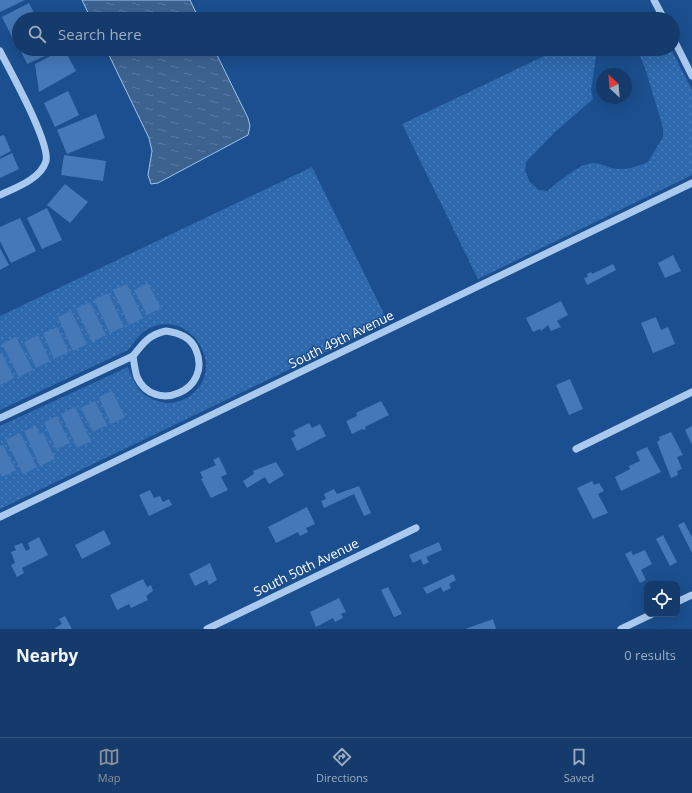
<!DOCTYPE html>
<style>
:root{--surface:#143b6b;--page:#214673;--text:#f1f3f6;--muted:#9dadc1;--line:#33557e;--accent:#8c9099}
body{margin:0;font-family:"Open Sans",sans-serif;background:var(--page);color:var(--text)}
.controls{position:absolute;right:12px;bottom:12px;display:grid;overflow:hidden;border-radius:8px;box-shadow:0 4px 16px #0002}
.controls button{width:36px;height:36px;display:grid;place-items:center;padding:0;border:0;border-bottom:1px solid var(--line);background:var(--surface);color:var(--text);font:20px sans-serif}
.compass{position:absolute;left:596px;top:68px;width:36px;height:36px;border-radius:50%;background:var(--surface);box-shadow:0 4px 16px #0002;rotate:334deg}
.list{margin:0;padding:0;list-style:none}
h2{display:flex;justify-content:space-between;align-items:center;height:52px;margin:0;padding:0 16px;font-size:17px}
h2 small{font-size:13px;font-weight:400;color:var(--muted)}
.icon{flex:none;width:22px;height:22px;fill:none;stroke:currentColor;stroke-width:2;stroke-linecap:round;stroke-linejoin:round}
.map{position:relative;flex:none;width:692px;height:629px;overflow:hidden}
.search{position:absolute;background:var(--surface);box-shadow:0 4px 16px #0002;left:12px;right:12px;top:12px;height:44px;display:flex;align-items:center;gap:10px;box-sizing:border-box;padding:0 14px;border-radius:22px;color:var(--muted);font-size:15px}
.sheet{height:108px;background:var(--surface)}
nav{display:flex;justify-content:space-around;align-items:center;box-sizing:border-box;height:56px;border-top:1px solid var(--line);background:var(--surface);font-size:11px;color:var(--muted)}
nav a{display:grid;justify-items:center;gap:2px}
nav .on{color:var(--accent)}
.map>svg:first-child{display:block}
.grass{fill:url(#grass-dots)}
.water{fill:url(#water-ripples);stroke:#9cc4f0}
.building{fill:#4478b7}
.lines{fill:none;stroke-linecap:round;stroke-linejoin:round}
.minor{stroke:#a9c9ee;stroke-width:7}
.labels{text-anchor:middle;stroke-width:3;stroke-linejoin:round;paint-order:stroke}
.street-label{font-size:13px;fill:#fff;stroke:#1b4f8f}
</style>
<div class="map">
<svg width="692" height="629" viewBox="0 0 692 629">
<defs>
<pattern id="grass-dots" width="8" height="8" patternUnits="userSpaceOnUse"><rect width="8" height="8" fill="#2e69ad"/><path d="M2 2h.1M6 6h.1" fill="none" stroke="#4d80b9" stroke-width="1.8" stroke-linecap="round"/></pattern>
<pattern id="water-ripples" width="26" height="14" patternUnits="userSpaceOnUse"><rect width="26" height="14" fill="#3c6290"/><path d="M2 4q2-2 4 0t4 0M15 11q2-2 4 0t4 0" fill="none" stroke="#597aa1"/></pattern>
</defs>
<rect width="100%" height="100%" fill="#1b4f8f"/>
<g class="grass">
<path d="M 559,49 L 597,49 L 591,90 L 593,99 L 554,133 L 526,162 L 525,171 L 530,182 L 539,190 L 547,191 C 558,183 580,162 594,163 C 601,163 606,167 612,168 C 625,171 636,167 648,162 L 663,137 L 663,128 L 646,71 L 637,49 L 671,49 L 692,90 L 692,175 L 478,279 L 402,124 Z"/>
<path d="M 312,167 L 388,322 L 0,509 L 0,426 L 128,367 C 134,385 141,397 161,402 C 171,405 182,401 190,396 C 232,365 183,300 142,333 C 137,338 132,345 128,350 L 0,410 L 0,316 Z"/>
</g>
<g class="water">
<polygon points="82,0 190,0 199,19 91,19"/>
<polygon points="106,49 214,49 248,118 250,126 248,135 158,183 151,184 148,175 152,151 149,138"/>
</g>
<g class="building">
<polygon points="0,0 25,0 0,12"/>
<polygon points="29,3 37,19 19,19 19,38 14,41 2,17"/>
<polygon points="20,49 61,49 27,64"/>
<polygon points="64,49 76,71 39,92 35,64"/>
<polygon points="68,91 79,115 55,127 44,103"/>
<polygon points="96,114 105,138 67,154 57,130"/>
<polygon points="4,135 11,151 0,157 0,136"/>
<polygon points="12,153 19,169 0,178 0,159"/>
<polygon points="64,155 106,161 103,181 61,175"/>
<polygon points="65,184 88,202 70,223 47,205"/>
<polygon points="47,208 62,240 42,249 27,218"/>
<polygon points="20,218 36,251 11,263 0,241 0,227"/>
<polygon points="0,248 9,265 0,270"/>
<polygon points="673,255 681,271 665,278 658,263"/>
<polygon points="613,264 616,270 587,285 584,278 588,277 587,274 591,272 592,274"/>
<polygon points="148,283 161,308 147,315 134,290"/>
<polygon points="127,284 143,318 129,325 113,290"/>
<polygon points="108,293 124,327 110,333 94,300"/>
<polygon points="561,301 568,315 557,321 561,327 551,331 548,325 541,331 540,329 533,332 526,318"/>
<polygon points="90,302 106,335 92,342 76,309"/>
<polygon points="71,311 87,344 73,351 58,317"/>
<polygon points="656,317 661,330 668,327 675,344 653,353 641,323"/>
<polygon points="57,327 69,352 54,359 43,333"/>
<polygon points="38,335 50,361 36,368 24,342"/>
<polygon points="16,337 33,370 19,377 2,344"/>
<polygon points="2,353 14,378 0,385 0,354"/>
<polygon points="570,379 583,409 569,415 556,385"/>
<polygon points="112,391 125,417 111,424 99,397"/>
<polygon points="95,401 107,425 93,432 81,408"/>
<polygon points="381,401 389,415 365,427 366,429 363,430 362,429 352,434 346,421 357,416 356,413"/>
<polygon points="75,407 91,441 77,448 61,414"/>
<polygon points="57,416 70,443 56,449 44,422"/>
<polygon points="309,423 312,428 320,424 326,436 297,451 291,438 296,436 293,431"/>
<polygon points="36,426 40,434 43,432 55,459 40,466 24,431"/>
<polygon points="692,426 692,445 685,430"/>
<polygon points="671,432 683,455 677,457 682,469 677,471 678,475 671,478 657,442 660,440 659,437"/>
<polygon points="20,433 37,467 23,474 6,440"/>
<polygon points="3,445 16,470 2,477 0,473 0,446"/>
<polygon points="647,447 661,472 621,491 615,477 630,469 629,466 640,461 636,452"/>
<polygon points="219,457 227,474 221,477 228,490 211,498 201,479 203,478 200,472 216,465 213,460"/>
<polygon points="276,462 284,475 269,484 265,477 247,488 243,481 254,474 253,471"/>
<polygon points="592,481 594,485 599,483 604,491 598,494 608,513 593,519 577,488"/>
<polygon points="359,486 371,513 364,516 354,494 324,508 321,501 326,499 324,494 334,489 337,494"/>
<polygon points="150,490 154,498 160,496 163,502 169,499 172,505 149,516 139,495"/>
<polygon points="307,507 315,524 306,528 308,532 300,536 298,532 276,543 268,527"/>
<polygon points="684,522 692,537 692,553 678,525"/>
<polygon points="104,530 111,544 82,559 75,545"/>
<polygon points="663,535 677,562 670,566 656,539"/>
<polygon points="39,537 48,555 22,568 24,573 17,577 11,565 15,563 11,552 16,550 14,546 22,543 26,551 30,549 28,543"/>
<polygon points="439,542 442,550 426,557 429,562 423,565 421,559 413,563 409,555"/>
<polygon points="645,550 652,564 641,570 646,580 640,583 625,554 631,551 633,555"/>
<polygon points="210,563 217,580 209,585 207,580 195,586 189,574"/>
<polygon points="453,574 456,580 449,584 451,588 443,592 441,587 427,594 423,588"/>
<polygon points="143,579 147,587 151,585 153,591 146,596 148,600 131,608 129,604 117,610 110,595"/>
<polygon points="388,587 402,614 394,617 381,590"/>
<polygon points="339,598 346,612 341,614 343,618 335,622 333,618 316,627 310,612"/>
<polygon points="65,616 72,629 56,629 55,628 62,624 59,619"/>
<polygon points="493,619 496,629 465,629"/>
</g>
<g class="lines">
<g class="minor">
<polyline points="654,0 664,19"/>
<polyline points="673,38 692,76"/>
<path d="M 0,51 C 10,71 50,142 46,161 C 41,179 15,188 0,195"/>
<path d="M 166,331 C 179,333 191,337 196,350 C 213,390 154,415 137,377 C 135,371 134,363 133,356 C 143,343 150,334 166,331 Z"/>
<polyline points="0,418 133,356"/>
<polyline points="576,449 692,392"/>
<polyline points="0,517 692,183"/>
<polyline points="677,602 692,595"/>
<polyline points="207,629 416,528"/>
<polyline points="621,629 652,614"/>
</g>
</g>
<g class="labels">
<g class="street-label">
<text transform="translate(341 339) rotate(-26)" y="5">South 49th Avenue</text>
<text transform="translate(306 567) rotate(-26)" y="5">South 50th Avenue</text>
</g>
</g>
</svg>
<div class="controls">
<button><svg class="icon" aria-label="locate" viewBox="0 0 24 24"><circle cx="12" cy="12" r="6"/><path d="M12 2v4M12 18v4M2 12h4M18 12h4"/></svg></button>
</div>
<svg class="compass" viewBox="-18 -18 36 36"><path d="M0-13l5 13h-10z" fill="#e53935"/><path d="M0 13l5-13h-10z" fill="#9dadc1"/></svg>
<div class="search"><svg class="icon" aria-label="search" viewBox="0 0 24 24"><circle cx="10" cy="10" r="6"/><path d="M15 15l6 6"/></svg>Search here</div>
</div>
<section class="sheet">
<h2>Nearby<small>0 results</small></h2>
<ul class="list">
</ul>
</section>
<nav>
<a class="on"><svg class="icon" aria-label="map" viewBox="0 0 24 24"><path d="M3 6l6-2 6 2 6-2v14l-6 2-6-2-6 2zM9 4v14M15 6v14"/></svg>Map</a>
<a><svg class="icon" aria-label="directions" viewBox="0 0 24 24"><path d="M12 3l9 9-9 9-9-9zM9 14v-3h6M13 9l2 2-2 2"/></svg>Directions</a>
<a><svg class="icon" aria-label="saved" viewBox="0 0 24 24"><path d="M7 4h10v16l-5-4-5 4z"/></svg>Saved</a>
</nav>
